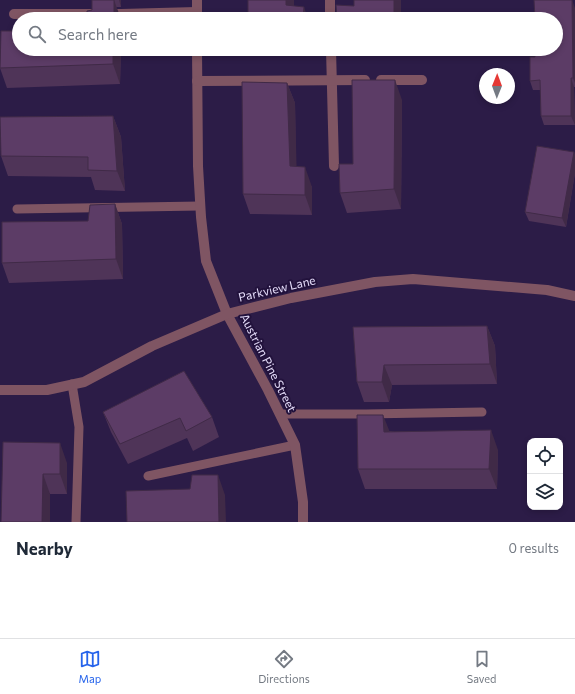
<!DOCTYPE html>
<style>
:root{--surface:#fff;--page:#f2f2f3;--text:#1f2937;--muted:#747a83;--line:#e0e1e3;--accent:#2563eb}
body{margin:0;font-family:Commissioner,sans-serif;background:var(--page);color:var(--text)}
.controls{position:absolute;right:12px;bottom:12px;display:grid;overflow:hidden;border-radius:8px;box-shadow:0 2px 6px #0003}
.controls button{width:36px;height:36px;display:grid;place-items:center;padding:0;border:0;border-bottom:1px solid var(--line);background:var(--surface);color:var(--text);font:20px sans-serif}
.compass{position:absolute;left:479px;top:68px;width:36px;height:36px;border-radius:50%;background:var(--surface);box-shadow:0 2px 6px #0003;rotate:1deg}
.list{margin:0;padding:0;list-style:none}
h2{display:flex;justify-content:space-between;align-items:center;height:52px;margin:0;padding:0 16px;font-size:17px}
h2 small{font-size:13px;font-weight:400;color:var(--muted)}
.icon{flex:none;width:22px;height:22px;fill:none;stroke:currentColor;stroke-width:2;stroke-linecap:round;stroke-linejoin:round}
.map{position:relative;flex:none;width:575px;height:522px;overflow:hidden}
.search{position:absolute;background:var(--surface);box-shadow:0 2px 6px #0003;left:12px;right:12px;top:12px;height:44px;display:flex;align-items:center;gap:10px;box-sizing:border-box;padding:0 14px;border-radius:22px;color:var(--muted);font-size:15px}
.sheet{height:116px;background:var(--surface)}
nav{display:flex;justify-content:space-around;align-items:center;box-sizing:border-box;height:56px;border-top:1px solid var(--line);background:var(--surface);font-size:11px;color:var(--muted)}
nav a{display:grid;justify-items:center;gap:2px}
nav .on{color:var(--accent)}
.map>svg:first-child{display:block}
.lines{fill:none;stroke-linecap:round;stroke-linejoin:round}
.lane{stroke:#7f5563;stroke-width:9}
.street{stroke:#7f5563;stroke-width:10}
.wall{fill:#4f3458}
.shaded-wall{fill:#402a47}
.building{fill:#5c3c66;stroke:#402a47}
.labels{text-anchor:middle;stroke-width:4;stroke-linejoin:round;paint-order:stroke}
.street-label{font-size:12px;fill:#e4dcf9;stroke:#22123c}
</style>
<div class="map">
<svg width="575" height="522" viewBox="0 0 575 522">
<rect width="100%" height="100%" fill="#2c1c47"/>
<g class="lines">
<g class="lane">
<polyline points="17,209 200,206"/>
<polyline points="72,384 79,427 76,522"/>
<polyline points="280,414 366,414 482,412"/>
<polyline points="148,476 295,445"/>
</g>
<g class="street">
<polyline points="197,0 197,18"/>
<polyline points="330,0 330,19"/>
<polyline points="14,14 121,14 197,12"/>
<polyline points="197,49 198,166 201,217 206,261 227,314 268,390 295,445 303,502 303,522"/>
<polyline points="331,49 334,166"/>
<polyline points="381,80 422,80"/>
<polyline points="197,81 365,80"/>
<polyline points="0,390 47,390 84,382 152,346 227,314 291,298 375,282 413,279 547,290 575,296"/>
</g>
</g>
<g class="wall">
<polygon points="97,0 121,0 121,7 116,7 121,19 92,10"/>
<polygon points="575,8 575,87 574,87 575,125 544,125 541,116 540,90 533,90 530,81 535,57"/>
<polygon points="121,49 120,84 7,88 0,68"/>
<polygon points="255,49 310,49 310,53 256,53"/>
<polygon points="343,49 402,49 402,52 344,52"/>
<polygon points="287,83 295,103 296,167 312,187 312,215 250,214 243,194"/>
<polygon points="402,100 401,209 347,213 340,193 353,164"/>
<polygon points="113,116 121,137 125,191 95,190 91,177 8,176 1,156"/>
<polygon points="574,152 575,156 575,173 566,227 529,221 525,212"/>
<polygon points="115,204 122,224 123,279 9,283 2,263 88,221"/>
<polygon points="487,326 495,346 497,384 392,385 389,402 364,402 357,382 353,327"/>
<polygon points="103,412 212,417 219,437 193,451 187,438 128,464 111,432"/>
<polygon points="389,431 498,450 497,489 365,489 358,469"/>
<polygon points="3,442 67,463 67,494 50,494"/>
</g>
<g class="shaded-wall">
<polygon points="114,0 121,19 114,19"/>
<polygon points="119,0 121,0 121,7"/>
<polygon points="286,0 294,0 294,19 286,5"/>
<rect x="394" y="0" width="7" height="19"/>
<polygon points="572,0 575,8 575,83 573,78"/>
<polygon points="304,7 308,19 303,19"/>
<polygon points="113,49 121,49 120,84 113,64"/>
<polygon points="571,78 574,87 575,125 571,116"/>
<polygon points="395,80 402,100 401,209 394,189"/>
<polygon points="287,83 295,103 297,186 290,166"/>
<polygon points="113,116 121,137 125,191 117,171"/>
<polygon points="574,152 575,156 575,173 566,227 562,218"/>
<polygon points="305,167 312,187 312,215 305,195"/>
<polygon points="115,204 122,224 123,279 116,259"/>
<polygon points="487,326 495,346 497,384 490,364"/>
<polygon points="384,365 392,385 389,402 382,382"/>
<polygon points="383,415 391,435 384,432"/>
<polygon points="491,430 498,450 497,489 489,469"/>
<polygon points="60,443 67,463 67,494 60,474"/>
<polygon points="43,474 50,494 50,522 42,522"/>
<polygon points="218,475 225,495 226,522 219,522"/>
</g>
<g class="building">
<polygon points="92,0 114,0 114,19 87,19 87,11 92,10"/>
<polygon points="248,0 286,0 286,5 304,7 303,19 248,19"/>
<polygon points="354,0 394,0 394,19 337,19 336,5 354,6"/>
<polygon points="534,0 572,0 573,78 571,78 571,116 541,116 540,80 530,81 530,57 535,57 535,49 556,49 556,19 535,19"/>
<polygon points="1,31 19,31 19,49 113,49 113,64 0,68"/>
<polygon points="352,80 395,80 394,189 340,193 339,164 353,164"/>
<polygon points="242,82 287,83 290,166 305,167 305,195 243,194"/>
<polygon points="113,116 117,171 88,170 88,157 1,156 0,117"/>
<polygon points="537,146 574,152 562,218 525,212"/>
<polygon points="115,204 116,259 2,263 2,222 88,221 90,205"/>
<polygon points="487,326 490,364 384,365 382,382 357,382 353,327"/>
<polygon points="184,371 212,417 186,431 180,418 120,444 103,412"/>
<polygon points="357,415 383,415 384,432 491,430 489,469 358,469"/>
<polygon points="3,442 60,443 60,474 43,474 42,522 1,522"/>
<polygon points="192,475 218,475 219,522 127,522 126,491 190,489"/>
</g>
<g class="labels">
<g class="street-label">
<text transform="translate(277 289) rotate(-13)" y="4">Parkview Lane</text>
<text transform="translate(268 363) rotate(63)" y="4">Austrian Pine Street</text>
</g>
</g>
</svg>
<div class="controls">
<button><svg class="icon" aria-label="locate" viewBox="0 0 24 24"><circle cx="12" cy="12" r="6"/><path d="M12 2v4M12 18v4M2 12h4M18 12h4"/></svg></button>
<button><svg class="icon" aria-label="layers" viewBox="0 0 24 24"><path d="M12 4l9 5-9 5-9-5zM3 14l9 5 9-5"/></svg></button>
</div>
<svg class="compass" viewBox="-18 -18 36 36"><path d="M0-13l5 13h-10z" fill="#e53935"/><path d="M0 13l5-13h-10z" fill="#747a83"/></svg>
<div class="search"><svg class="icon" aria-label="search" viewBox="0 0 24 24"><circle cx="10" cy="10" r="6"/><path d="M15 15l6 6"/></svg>Search here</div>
</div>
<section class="sheet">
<h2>Nearby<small>0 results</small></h2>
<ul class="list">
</ul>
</section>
<nav>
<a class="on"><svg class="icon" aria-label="map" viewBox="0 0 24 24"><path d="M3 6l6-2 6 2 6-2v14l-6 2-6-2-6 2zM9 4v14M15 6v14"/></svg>Map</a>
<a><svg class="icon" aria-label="directions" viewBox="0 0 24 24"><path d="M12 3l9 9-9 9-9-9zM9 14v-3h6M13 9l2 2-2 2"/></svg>Directions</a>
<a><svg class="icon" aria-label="saved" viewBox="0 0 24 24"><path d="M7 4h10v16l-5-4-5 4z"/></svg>Saved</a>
</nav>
